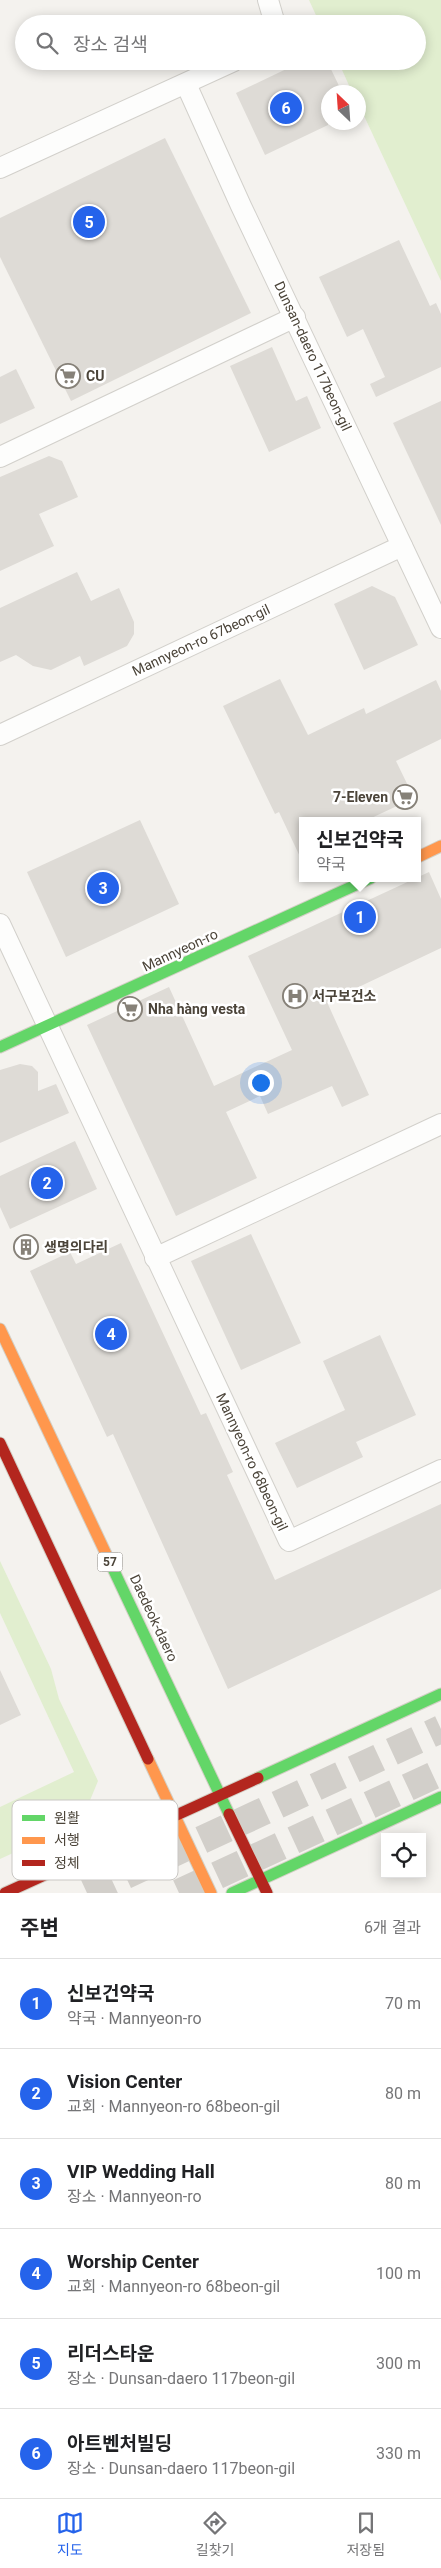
<!DOCTYPE html>
<html lang="ko">
<meta charset="utf-8">
<style>
:root{--surface:#fff;--page:#f6f6f6;--text:#202124;--muted:#757577;--line:#e0e0e0;--accent:#2563eb}
body{margin:0;font-family:Roboto,"Noto Sans KR",sans-serif;background:var(--page);color:var(--text)}
.controls{position:absolute;right:15px;bottom:15px;display:grid;overflow:hidden;border-radius:0px;box-shadow:0 2px 12px #0003}
.controls button{width:45px;height:45px;display:grid;place-items:center;padding:0;border:0;border-bottom:1px solid var(--line);background:var(--surface);color:var(--text);font:25px sans-serif}
.compass{position:absolute;left:321px;top:85px;width:45px;height:45px;border-radius:50%;background:var(--surface);box-shadow:0 2px 12px #0003;rotate:335deg}
.you{position:absolute;left:260px;top:1082px;width:18px;height:18px;margin:-12px;border:4px solid #fff;border-radius:50%;background:#1a73e8;box-shadow:0 0 0 8px #1a73e833}
.badge{display:grid;place-items:center;width:32px;height:32px;border-radius:50%;background:var(--accent);color:#fff;font-size:16px;font-weight:700}
.pin{position:absolute;translate:-50% -50%;border:2px solid #fff;box-shadow:0 1px 5px #0006}
.popup{position:absolute;left:299px;top:817px;width:122px;height:65px;box-sizing:border-box;display:grid;place-content:center;border-radius:0px;background:var(--surface);filter:drop-shadow(0 1px 4px #0005);font-size:16px;white-space:nowrap;color:var(--muted)}
.popup b{font-size:19px;color:var(--text)}
.popup::after{content:'';position:absolute;left:50%;top:100%;margin-left:-10px;border:10px solid transparent;border-top-color:var(--surface)}
.list{margin:0;padding:0;list-style:none}
h2{display:flex;justify-content:space-between;align-items:center;height:65px;margin:0;padding:0 20px;font-size:21px}
h2 small{font-size:16px;font-weight:400;color:var(--muted)}
.list li{display:grid;grid-template-columns:32px 1fr auto;gap:15px;align-items:center;box-sizing:border-box;height:90px;padding:0 20px;border-top:1px solid var(--line)}
.list b{display:block;font-size:19px;white-space:nowrap}
.list p{margin:0;font-size:16px;white-space:nowrap;color:var(--muted)}
.list em{font-size:16px;font-style:normal;color:var(--muted)}
.icon{flex:none;width:28px;height:28px;fill:none;stroke:currentColor;stroke-width:2;stroke-linecap:round;stroke-linejoin:round}
.map{position:relative;flex:none;width:441px;height:1893px;overflow:hidden}
.search{position:absolute;background:var(--surface);box-shadow:0 2px 12px #0003;left:15px;right:15px;top:15px;height:55px;display:flex;align-items:center;gap:12px;box-sizing:border-box;padding:0 18px;border-radius:28px;color:var(--muted);font-size:19px}
.sheet{height:605px;background:var(--surface)}
nav{display:flex;justify-content:space-around;align-items:center;box-sizing:border-box;height:70px;border-top:1px solid var(--line);background:var(--surface);font-size:14px;color:var(--muted)}
nav a{display:grid;justify-items:center;gap:2px}
nav .on{color:var(--accent)}
.map>svg:first-child{display:block}
.green{fill:#e1eecf}
.building{fill:#dedbd6}
.lines{fill:none;stroke-linecap:round;stroke-linejoin:round}
.primary-tunnel{stroke:#d2cfca;stroke-width:28;stroke-dasharray:28 14;stroke-linecap:butt}
.street-casing{stroke:#d2d0cb;stroke-width:22}
.fast-casing{stroke:#d3cfc5;stroke-width:13}
.slow-casing{stroke:#d3cfc5;stroke-width:13}
.jam-casing{stroke:#d3cfc5;stroke-width:13}
.street{stroke:#fdfdfc;stroke-width:20}
.fast{stroke:#63d668;stroke-width:11}
.slow{stroke:#ff974d;stroke-width:11}
.jam{stroke:#b3261e;stroke-width:11}
.labels{text-anchor:middle;stroke-width:5;stroke-linejoin:round;paint-order:stroke}
.shield{fill:#fff;stroke:#817c74;stroke-width:1}
.shield-label{font-size:12px;font-weight:bold;fill:#4b4439}
.street-label{font-size:14px;fill:#4b4439;stroke:#fff}
.poi-label{font-size:14px;font-weight:bold;fill:#4b4439;stroke:#fff;text-anchor:start}
.key{fill:#fff;stroke:#c9c7c4;stroke-width:1}
.key-label{font-size:14px;fill:#4b4439}
</style>
<div class="map">
<svg width="441" height="1893" viewBox="0 0 441 1893">
<rect width="100%" height="100%" fill="#f4f2ee"/>
<g class="green">
<polygon points="309,0 441,0 441,281 359,105 358,92 352,92 338,61 417,61 417,24 320,24"/>
<polygon points="0,1561 51,1669 59,1699 98,1781 81,1822 0,1859 0,1807 74,1772 0,1613"/>
</g>
<g class="building">
<polygon points="303,61 327,61 342,92 328,92 328,125 265,155 236,93"/>
<polygon points="165,138 251,313 71,401 0,257 0,218"/>
<polygon points="399,240 430,306 436,303 441,314 441,367 376,397 370,384 385,377 363,329 347,337 319,277"/>
<polygon points="272,347 296,401 307,396 321,428 269,452 230,366"/>
<polygon points="16,369 35,408 0,424 0,377"/>
<polygon points="441,401 441,525 393,423"/>
<polygon points="49,456 62,461 78,497 39,514 54,546 0,571 0,477"/>
<polygon points="77,572 91,601 119,588 134,622 134,634 127,646 84,666 80,656 51,670 33,666 16,655 0,662 0,608"/>
<polygon points="372,586 395,597 418,645 364,670 334,604"/>
<polygon points="280,679 308,735 364,708 366,714 436,680 441,691 441,739 396,761 414,798 365,821 302,821 302,861 279,812 275,814 223,706"/>
<polygon points="140,820 179,904 66,957 27,872"/>
<polygon points="429,872 441,899 441,948 327,1002 369,1095 342,1107 332,1086 268,1114 260,1096 226,1112 257,1178 176,1216 87,1025 169,987 214,1086 292,1050 248,956"/>
<polygon points="20,1064 32,1066 38,1072 38,1091 56,1084 69,1113 0,1143 0,1070"/>
<polygon points="75,1141 97,1189 10,1229 0,1207 0,1176"/>
<polygon points="251,1234 301,1343 241,1370 191,1261"/>
<polygon points="121,1243 201,1415 206,1413 233,1472 227,1475 275,1580 441,1504 441,1589 228,1689 113,1434 107,1437 30,1271 70,1252 76,1264"/>
<polygon points="380,1335 416,1415 356,1442 363,1457 297,1488 275,1443 345,1410 323,1361"/>
<polygon points="0,1670 21,1715 0,1725"/>
</g>
<g class="lines">
<g class="primary-tunnel">
<polyline points="87,1893 441,1729"/>
<polyline points="179,1893 441,1772"/>
</g>
<defs>
<g id="street">
<polyline points="268,0 275,24"/>
<polyline points="186,84 241,206 441,628"/>
<polyline points="0,168 234,61"/>
<polyline points="0,457 295,317"/>
<polyline points="0,735 402,546"/>
<polyline points="0,924 289,1541 441,1470"/>
<polyline points="155,1258 441,1124"/>
</g>
<g id="fast">
<polyline points="0,1047 371,878"/>
<polyline points="107,1556 229,1814"/>
<polyline points="258,1778 441,1694"/>
<polyline points="232,1893 441,1797"/>
</g>
<g id="slow">
<polyline points="418,857 441,846"/>
<polyline points="0,1329 107,1556"/>
<polyline points="148,1759 211,1893"/>
</g>
<g id="jam">
<polyline points="0,1443 148,1759"/>
<polyline points="229,1814 267,1893"/>
<polyline points="5,1893 258,1778"/>
</g>
</defs>
<use href="#street" class="street-casing"/>
<use href="#fast" class="fast-casing"/>
<use href="#slow" class="slow-casing"/>
<use href="#jam" class="jam-casing"/>
<use href="#street" class="street"/>
<use href="#fast" class="fast"/>
<use href="#slow" class="slow"/>
<use href="#jam" class="jam"/>
</g>
<defs>
<symbol id="supermarket-ring" viewBox="-11 -11 22 22"><circle r="9.5" fill="#fff" stroke="#868178" stroke-width="1.5"/><path d="M-6-5.5h2.5l.6 2H6L4.5 2H-2.5L-4.4-4H-6ZM-1.5 3.2a1.3 1.3 0 1 0 .1 0ZM3 3.2a1.3 1.3 0 1 0 .1 0Z" fill="#868178"/></symbol>
<symbol id="hospital-ring" viewBox="-11 -11 22 22"><circle r="9.5" fill="#fff" stroke="#868178" stroke-width="1.5"/><path d="M-5-5h3v3.5h4V-5h3V5h-3V1.5h-4V5h-3Z" fill="#868178"/></symbol>
<symbol id="building-ring" viewBox="-11 -11 22 22"><circle r="9.5" fill="#fff" stroke="#868178" stroke-width="1.5"/><path d="M-4-6H4V6H1V3H-1V6H-4ZM-2.5-4.3h1.7v1.8h-1.7ZM.8-4.3h1.7v1.8H.8ZM-2.5-1h1.7V.8h-1.7ZM.8-1h1.7V.8H.8Z" fill="#868178"/></symbol>
</defs>
<g fill-rule="evenodd">
<use href="#supermarket-ring" x="54" y="362" width="28" height="28"/>
<use href="#supermarket-ring" x="391" y="783" width="28" height="28"/>
<use href="#hospital-ring" x="281" y="982" width="28" height="28"/>
<use href="#supermarket-ring" x="116" y="995" width="28" height="28"/>
<use href="#building-ring" x="12" y="1233" width="28" height="28"/>
</g>
<g class="labels">
<rect class="shield" x="97.5" y="1552.5" width="25" height="19" rx="4"/>
<g class="shield-label">
<text x="110" y="1566">57</text>
</g>
<g class="street-label">
<text transform="translate(313 356) rotate(65)" y="5">Dunsan-daero 117beon-gil</text>
<text transform="translate(201 640) rotate(-25)" y="5">Mannyeon-ro 67beon-gil</text>
<text transform="translate(180 950) rotate(-25)" y="5">Mannyeon-ro</text>
<text transform="translate(252 1462) rotate(65)" y="5">Mannyeon-ro 68beon-gil</text>
<text transform="translate(154 1618) rotate(65)" y="5">Daedeok-daero</text>
</g>
<g class="poi-label">
<text x="86" y="381">CU</text>
<text x="388" y="802" text-anchor="end">7-Eleven</text>
<text x="312" y="1001">서구보건소</text>
<text x="148" y="1014">Nha hàng vesta</text>
<text x="44" y="1252">생명의다리</text>
</g>
</g>
<rect x="12" y="1800" width="166" height="80" rx="8" class="key"/>
<rect x="22" y="1815" width="23" height="6" fill="#63d668"/>
<rect x="22" y="1837" width="23" height="7" fill="#ff974d"/>
<rect x="22" y="1860" width="23" height="6" fill="#b3261e"/>
<g class="key-label">
<text x="54" y="1823">원활</text>
<text x="54" y="1845">서행</text>
<text x="54" y="1868">정체</text>
</g>
</svg>
<div class="controls">
<button><svg class="icon" aria-label="locate" viewBox="0 0 24 24"><circle cx="12" cy="12" r="6"/><path d="M12 2v4M12 18v4M2 12h4M18 12h4"/></svg></button>
</div>
<svg class="compass" viewBox="-18 -18 36 36"><path d="M0-13l5 13h-10z" fill="#e53935"/><path d="M0 13l5-13h-10z" fill="#757577"/></svg>
<div class="you"></div>
<div class="pin badge" style="left:360px;top:917px">1</div>
<div class="popup"><b>신보건약국</b>약국</div>
<div class="pin badge" style="left:47px;top:1183px">2</div>
<div class="pin badge" style="left:103px;top:888px">3</div>
<div class="pin badge" style="left:111px;top:1334px">4</div>
<div class="pin badge" style="left:89px;top:222px">5</div>
<div class="pin badge" style="left:286px;top:108px">6</div>
<div class="search"><svg class="icon" aria-label="search" viewBox="0 0 24 24"><circle cx="10" cy="10" r="6"/><path d="M15 15l6 6"/></svg>장소 검색</div>
</div>
<section class="sheet">
<h2>주변<small>6개 결과</small></h2>
<ul class="list">
<li><span class="badge">1</span><div><b>신보건약국</b><p>약국 · Mannyeon-ro</p></div><em>70 m</em></li>
<li><span class="badge">2</span><div><b>Vision Center</b><p>교회 · Mannyeon-ro 68beon-gil</p></div><em>80 m</em></li>
<li><span class="badge">3</span><div><b>VIP Wedding Hall</b><p>장소 · Mannyeon-ro</p></div><em>80 m</em></li>
<li><span class="badge">4</span><div><b>Worship Center</b><p>교회 · Mannyeon-ro 68beon-gil</p></div><em>100 m</em></li>
<li><span class="badge">5</span><div><b>리더스타운</b><p>장소 · Dunsan-daero 117beon-gil</p></div><em>300 m</em></li>
<li><span class="badge">6</span><div><b>아트벤처빌딩</b><p>장소 · Dunsan-daero 117beon-gil</p></div><em>330 m</em></li>
</ul>
</section>
<nav>
<a class="on"><svg class="icon" aria-label="map" viewBox="0 0 24 24"><path d="M3 6l6-2 6 2 6-2v14l-6 2-6-2-6 2zM9 4v14M15 6v14"/></svg>지도</a>
<a><svg class="icon" aria-label="directions" viewBox="0 0 24 24"><path d="M12 3l9 9-9 9-9-9zM9 14v-3h6M13 9l2 2-2 2"/></svg>길찾기</a>
<a><svg class="icon" aria-label="saved" viewBox="0 0 24 24"><path d="M7 4h10v16l-5-4-5 4z"/></svg>저장됨</a>
</nav>
